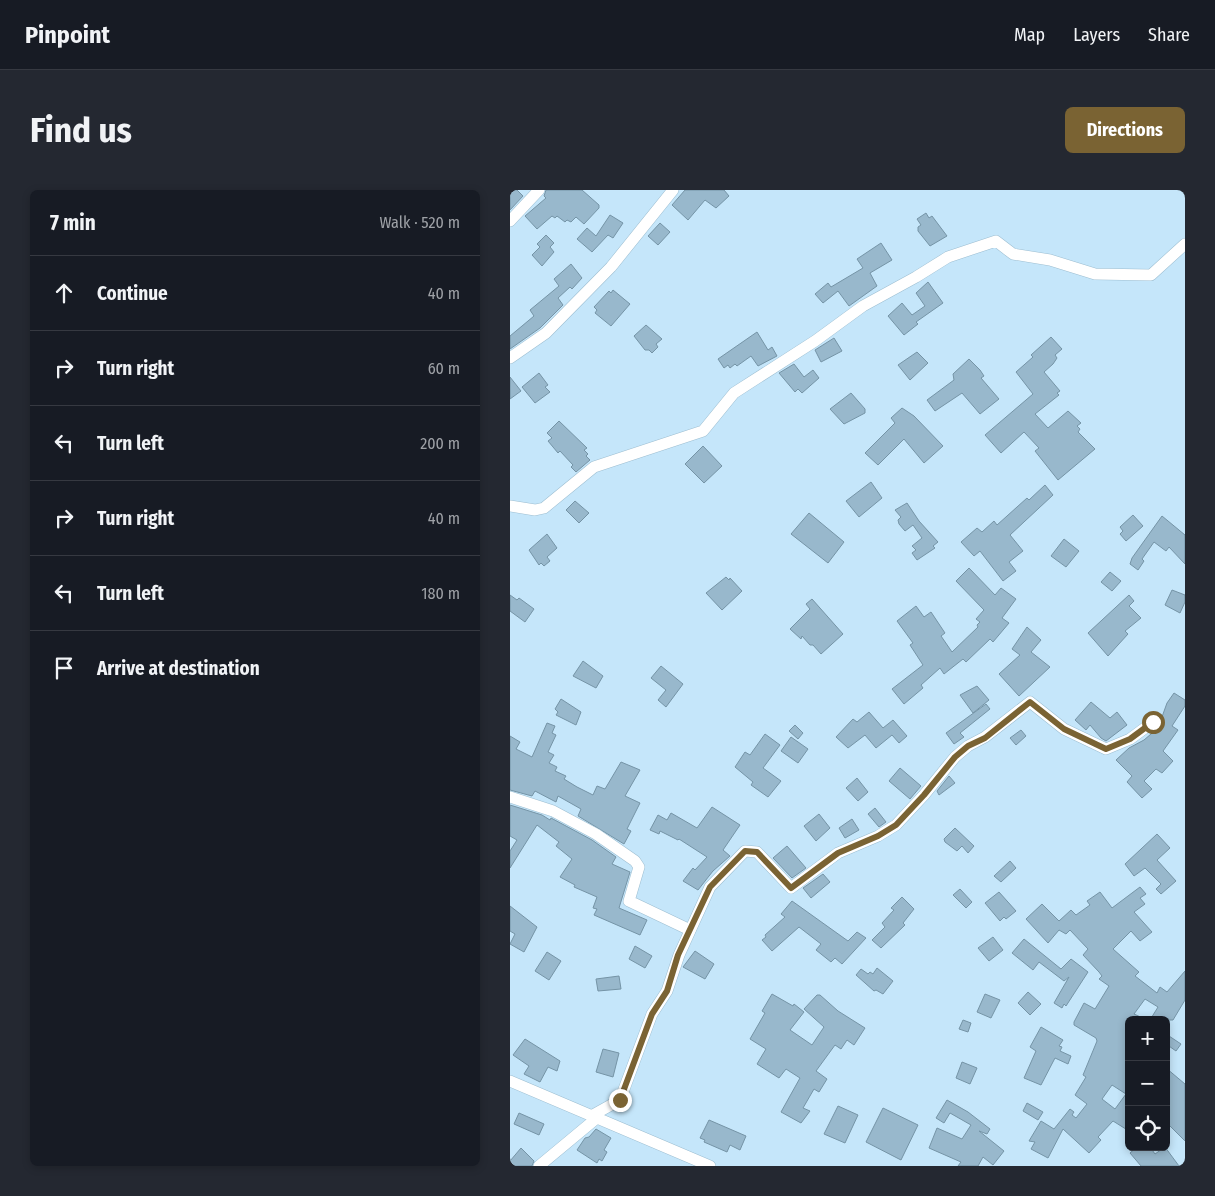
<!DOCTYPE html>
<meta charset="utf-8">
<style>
:root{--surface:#171b24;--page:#242831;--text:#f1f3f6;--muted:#9ea1a6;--line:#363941;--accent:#7a6333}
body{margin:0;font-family:"Fira Sans Condensed",sans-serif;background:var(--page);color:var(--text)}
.controls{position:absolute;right:15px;bottom:15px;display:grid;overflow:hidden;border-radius:8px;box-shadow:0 2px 8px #0003}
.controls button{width:45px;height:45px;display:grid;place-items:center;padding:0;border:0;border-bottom:1px solid var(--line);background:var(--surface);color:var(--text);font:25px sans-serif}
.stop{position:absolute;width:15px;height:15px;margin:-11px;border:4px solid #7a6333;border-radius:50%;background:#fff}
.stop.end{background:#7a6333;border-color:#fff;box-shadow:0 1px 5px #0008}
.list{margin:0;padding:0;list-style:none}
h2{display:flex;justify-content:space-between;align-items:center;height:65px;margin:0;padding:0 20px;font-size:21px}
h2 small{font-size:16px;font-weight:400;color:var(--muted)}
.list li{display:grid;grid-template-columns:32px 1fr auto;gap:15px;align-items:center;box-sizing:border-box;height:75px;padding:0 20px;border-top:1px solid var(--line)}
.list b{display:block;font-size:19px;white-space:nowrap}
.list em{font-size:16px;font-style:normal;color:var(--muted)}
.icon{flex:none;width:28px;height:28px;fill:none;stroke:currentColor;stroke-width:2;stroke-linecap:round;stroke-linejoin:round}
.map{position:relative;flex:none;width:675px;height:976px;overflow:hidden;border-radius:8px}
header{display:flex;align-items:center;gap:30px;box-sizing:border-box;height:70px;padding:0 25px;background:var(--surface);border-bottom:1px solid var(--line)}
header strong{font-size:24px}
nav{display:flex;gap:28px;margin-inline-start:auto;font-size:18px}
.intro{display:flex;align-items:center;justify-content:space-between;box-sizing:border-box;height:120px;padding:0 30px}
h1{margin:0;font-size:35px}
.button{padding:12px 22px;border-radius:8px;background:var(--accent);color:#fff;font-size:18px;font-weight:700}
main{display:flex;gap:30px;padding:0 30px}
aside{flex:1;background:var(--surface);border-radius:8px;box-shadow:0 2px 8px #0003}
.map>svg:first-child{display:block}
.building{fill:#98b8cc;stroke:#7594a6;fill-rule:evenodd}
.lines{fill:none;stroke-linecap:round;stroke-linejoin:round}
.minor-casing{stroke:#9dbed1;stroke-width:12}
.minor{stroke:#fff;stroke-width:11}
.route{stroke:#7a6333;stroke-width:6}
</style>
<header>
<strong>Pinpoint</strong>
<nav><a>Map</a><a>Layers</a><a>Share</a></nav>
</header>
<div class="intro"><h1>Find us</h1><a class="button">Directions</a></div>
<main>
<aside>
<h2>7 min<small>Walk · 520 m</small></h2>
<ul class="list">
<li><svg class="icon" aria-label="ahead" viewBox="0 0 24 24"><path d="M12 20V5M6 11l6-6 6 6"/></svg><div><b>Continue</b></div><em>40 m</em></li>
<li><svg class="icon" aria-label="right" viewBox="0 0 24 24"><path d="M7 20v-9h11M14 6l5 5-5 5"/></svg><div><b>Turn right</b></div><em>60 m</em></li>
<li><svg class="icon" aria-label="left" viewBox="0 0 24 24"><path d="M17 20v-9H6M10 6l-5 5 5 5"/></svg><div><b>Turn left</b></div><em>200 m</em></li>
<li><svg class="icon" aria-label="right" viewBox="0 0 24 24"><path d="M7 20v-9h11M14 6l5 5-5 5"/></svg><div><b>Turn right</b></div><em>40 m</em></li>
<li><svg class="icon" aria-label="left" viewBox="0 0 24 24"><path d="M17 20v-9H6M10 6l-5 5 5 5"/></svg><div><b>Turn left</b></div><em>180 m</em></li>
<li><svg class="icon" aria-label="arrive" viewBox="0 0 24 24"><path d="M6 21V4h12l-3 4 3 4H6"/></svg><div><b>Arrive at destination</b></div></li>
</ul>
</aside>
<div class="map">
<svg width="675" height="976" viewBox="0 0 675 976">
<rect width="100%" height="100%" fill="#c5e6fa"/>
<g class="building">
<polygon points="0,0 7,0 13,6 0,20"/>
<polygon points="36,0 72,0 89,15 89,18 74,34 66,27 61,32 57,30 55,32 47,26 45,28 42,26 27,39 15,26 36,8 34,6"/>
<polygon points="175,0 214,0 219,6 206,18 195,10 178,30 162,15"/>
<polygon points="416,23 419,28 422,26 437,46 420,56 408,41 408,37 411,35 407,29"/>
<polygon points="100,25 113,33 103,48 98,45 82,62 67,49 77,38 86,46"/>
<polygon points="150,33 160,42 148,55 138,46"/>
<polygon points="36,45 44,53 40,57 44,62 32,76 22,65 30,57 27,54"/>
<polygon points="371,53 382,70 360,83 367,96 339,116 328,101 313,113 305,104 318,93 321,97 353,78 347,69"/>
<polygon points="61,74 72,88 62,99 60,97 48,108 53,115 30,138 0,159 0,146 24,126 20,120 49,96 44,89"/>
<polygon points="418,92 433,113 406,132 408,134 394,145 378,126 392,113 402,125 415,116 406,103"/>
<polygon points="103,100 120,114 101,136 85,123 87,120 84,117 99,101 101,103"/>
<polygon points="136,135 152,149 146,154 148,157 142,163 139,160 135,160 124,146"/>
<polygon points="247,142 258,160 262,157 267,166 248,176 241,166 227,176 225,174 220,178 218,175 214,178 208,169"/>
<polygon points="541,147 552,159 545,165 547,168 543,174 534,182 550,201 547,203 549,205 525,224 538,238 558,221 571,233 567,236 570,239 568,242 585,259 548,290 525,261 529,258 514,242 491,263 475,245 523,204 506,182 523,167 521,165"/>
<polygon points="324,148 332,161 311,172 305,160"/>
<polygon points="407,162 418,173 400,190 388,175"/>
<polygon points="459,169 470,180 474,186 471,188 489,209 470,224 452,203 425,221 417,210 444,190 443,184"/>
<polygon points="284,174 294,187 303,180 309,188 292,203 288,199 285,202 269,183"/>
<polygon points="29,183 38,195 35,197 40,202 25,213 12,197"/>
<polygon points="0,187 11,201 0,209"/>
<polygon points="341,203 355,219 355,223 334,234 320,219"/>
<polygon points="392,218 404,226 433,256 414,273 394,249 368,275 355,263 385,233 381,228"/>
<polygon points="49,231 77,258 74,260 78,264 76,266 80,270 66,282 61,277 63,275 50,261 48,263 38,251 42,248 37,243"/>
<polygon points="193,256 212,276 194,293 175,274"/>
<polygon points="361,292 372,308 349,327 336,311"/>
<polygon points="535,295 543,305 500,345 513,361 499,372 506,381 493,391 470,361 464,366 451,352 467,338 472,342 484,331 487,335 517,308 519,310"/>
<polygon points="65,311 79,323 69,333 56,320"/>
<polygon points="397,313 409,331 428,352 423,356 425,358 407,370 402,363 406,360 402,356 412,348 403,335 395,341 389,334 388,330 391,327 385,320"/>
<polygon points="299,323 334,352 318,373 281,344"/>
<polygon points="623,325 633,336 616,351 610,344 613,341 610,337"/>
<polygon points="652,326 675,345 675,374 659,357 656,361 644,352 632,369 634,371 628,380 620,374 622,368"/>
<polygon points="37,344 47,358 37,367 40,371 34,376 31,373 29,375 19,360"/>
<polygon points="554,349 569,361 556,377 541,366"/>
<polygon points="459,378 485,405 491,398 506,409 492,428 499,433 483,452 480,449 456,472 453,469 434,484 430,478 411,495 413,498 394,514 382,499 413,475 400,455 403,453 387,431 406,416 414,427 421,422 435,443 431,446 442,462 468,437 467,435 470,432 466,429 474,420 446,391"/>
<polygon points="600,382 611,391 602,401 591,392"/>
<polygon points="216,387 219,390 220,388 232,401 212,420 196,403"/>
<polygon points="662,400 675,405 675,412 670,423 655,415"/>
<polygon points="0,405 7,410 9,408 24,419 15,432 0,421"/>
<polygon points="619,405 624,411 619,416 631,428 615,441 618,444 598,466 578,443"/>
<polygon points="302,409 333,444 311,464 303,455 300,455 292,446 291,449 280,439 300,419 296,414"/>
<polygon points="517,437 531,450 521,462 540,477 509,506 489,484 510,465 502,459"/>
<polygon points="73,471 93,486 86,498 63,486"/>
<polygon points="151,476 173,494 156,517 148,510 156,500 141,488"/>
<polygon points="467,496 479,510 463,523 450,505"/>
<polygon points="664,503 675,510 675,516 662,536 668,540 653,561 663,571 652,583 646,579 634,591 642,599 632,608 617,592 622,586 606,570 619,558 634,550 648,538 657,513"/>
<polygon points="51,509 71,522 66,535 46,525 48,522 45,519"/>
<polygon points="581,512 600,528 607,522 617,535 596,551 591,548 580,535 576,540 565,530"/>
<polygon points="476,514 480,519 450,543 454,547 444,554 436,543"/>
<polygon points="359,522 373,538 383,530 397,546 389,553 382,545 366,558 355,545 338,558 326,547 343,529 347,532"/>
<polygon points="37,533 45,536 42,543 46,545 38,562 44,565 39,573 47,577 45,581 56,586 54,589 67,597 83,605 87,596 95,599 111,572 130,580 115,606 130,613 117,639 121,641 114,654 68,626 71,619 48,606 46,612 25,601 22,606 0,600 0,546 10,552 6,559 22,567"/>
<polygon points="285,535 293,543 288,549 279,541"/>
<polygon points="511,540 516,546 506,555 500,548"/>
<polygon points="255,544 270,555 253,578 271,591 258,607 241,595 243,592 225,577 235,562 240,565"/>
<polygon points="281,547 298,559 288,573 271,561"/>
<polygon points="390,578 411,596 400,609 379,591"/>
<polygon points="439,586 445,593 429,605 427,601"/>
<polygon points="347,588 358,602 348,611 336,598"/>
<polygon points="0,615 32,625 40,630 41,628 82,650 106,667 102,674 120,682 109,718 137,730 130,745 84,725 87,719 83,718 87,707 64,697 65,695 50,687 62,669 46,656 49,652 27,635 0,678 0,661 7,650 0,646"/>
<polygon points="202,617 230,635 213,660 220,666 203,681 188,700 173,691 183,678 185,680 197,667 169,649 168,650 150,641 149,644 140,640 148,625 157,630 161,623 187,638"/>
<polygon points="365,618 376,632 369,637 358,624"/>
<polygon points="309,624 320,638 306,651 294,636"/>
<polygon points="342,629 349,640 335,648 329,638"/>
<polygon points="445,638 464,656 458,663 452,656 447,661 435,652 434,649"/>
<polygon points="647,644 660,658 647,670 666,691 651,704 646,699 651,694 635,678 624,686 615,674"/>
<polygon points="277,656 296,678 282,688 263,668"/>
<polygon points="500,671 506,678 491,692 484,686"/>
<polygon points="313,684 320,692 301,708 293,698"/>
<path d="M 630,697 L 636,704 L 630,708 L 635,714 L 624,722 L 642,742 L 630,751 L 621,741 L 603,759 L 629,782 L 625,786 L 647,803 L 650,797 L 657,802 L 675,781 L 675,810 L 663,830 L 640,830 L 648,817 L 635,809 L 624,824 L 637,830 L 619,830 L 619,941 L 603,931 L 588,947 L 591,950 L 579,963 L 553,939 L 538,968 L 521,959 L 525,952 L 519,951 L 531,931 L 544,939 L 560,919 L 564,922 L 562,925 L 566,928 L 577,914 L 565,905 L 576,887 L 573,885 L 587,851 L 586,848 L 564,835 L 564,832 L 574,813 L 585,819 L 599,796 L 589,789 L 592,786 L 589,782 L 573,765 L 578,759 L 560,740 L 556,744 L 549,740 L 538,753 L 516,729 L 532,714 L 549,731 L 561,720 L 566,725 L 580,715 L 577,711 L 590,702 L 602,718 ZM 602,895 L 616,904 L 605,919 L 592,909 Z"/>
<polygon points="450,699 462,712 456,718 443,705"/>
<polygon points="489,702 506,721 496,729 494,727 490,731 475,713"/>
<polygon points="392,707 404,719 393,733 395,735 371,758 362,750 375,737 372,733 384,720 381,718"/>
<polygon points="282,711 338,751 347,742 356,748 332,774 325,768 321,772 306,760 311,754 289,737 262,761 252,750 256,747 255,745 275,727 271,724"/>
<polygon points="0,716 27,737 14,762 0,754 5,744 0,741"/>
<polygon points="483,747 493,760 479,771 468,758"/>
<polygon points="514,749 551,779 561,769 578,782 556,816 554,814 552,818 544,813 559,787 554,791 529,772 523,780 502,763"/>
<polygon points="125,756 142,766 135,778 119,769"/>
<polygon points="185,761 204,774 195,789 173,777"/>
<polygon points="37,762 51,771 39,790 25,781"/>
<polygon points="367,778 383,791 373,804 366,800 364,801 346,785 351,779 358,784 360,782 363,784"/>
<polygon points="109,786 111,799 88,801 86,789"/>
<polygon points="518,802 531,814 520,825 508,813"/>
<polygon points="262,804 283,816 284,814 294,822 280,840 302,855 314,837 294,819 307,805 310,805 328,821 355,838 344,855 337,850 331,859 325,855 306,881 317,889 309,902 304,899 293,918 300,921 291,933 271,922 290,888 276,879 269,888 247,874 256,859 240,849 255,823 252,821"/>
<polygon points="475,804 490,810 481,828 467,822"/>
<polygon points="453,830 461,833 458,842 449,839"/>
<polygon points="531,837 553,850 549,856 552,857 550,861 561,866 558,874 545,868 531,895 514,888 526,861 520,857"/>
<polygon points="656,844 671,854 666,861 656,854"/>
<polygon points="15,849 50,871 47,881 38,877 30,892 14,884 19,876 3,865"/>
<polygon points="93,859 109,863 103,887 86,882"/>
<polygon points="452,872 467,878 460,894 446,888"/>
<polygon points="656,878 675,894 675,951 656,932"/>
<polygon points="437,910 458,922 480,939 477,944 469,941 494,961 483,975 473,967 468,976 448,976 451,972 419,958 427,938 452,949 461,935 440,923 434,933 426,928"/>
<polygon points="517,913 533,922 528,930 513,921"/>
<polygon points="328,916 348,925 335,953 314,944"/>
<polygon points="373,918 408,935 391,970 356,952"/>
<polygon points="9,923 34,934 29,945 4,934"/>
<polygon points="199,930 236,946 230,960 220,955 217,962 194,952 195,950 190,948"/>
<polygon points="86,939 101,948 94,960 97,962 92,971 89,969 87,973 67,960 75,948 79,947"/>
<polygon points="627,957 640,957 645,964 655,957 669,976 631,976 620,963"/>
<polygon points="11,958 24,971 22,976 0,976 0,971"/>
</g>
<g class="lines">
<defs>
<g id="minor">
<polyline points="0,31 29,0"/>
<polyline points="0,168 36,143 101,77 163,0"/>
<polyline points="0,316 25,320 34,318 84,277 193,241 224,203 305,151 353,116 406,87 438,67 486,51 503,64 540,70 585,84 641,85 675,54"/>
<polyline points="0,607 43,621 86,644 125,671 129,677 119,711 180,740"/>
<polyline points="0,891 200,976"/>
<polyline points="83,925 110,910 142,824 157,801 169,765 200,697 235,661 247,662 281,698 328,663 368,646 386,635 414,605 445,567 458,556 475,547 520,512 554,539 596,559 620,549 643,532"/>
<polyline points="29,976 88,927"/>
</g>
</defs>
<use href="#minor" class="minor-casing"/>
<use href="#minor" class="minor"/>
</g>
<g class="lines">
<polyline class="route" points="110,910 142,824 157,801 168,765 200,697 235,661 247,662 281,698 328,663 368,646 386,635 414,605 445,567 458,556 475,548 520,512 554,539 596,559 620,549 643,532"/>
</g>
</svg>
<div class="controls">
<button>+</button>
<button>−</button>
<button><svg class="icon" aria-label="locate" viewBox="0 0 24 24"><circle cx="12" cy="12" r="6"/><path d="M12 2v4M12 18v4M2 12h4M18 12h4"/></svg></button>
</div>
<div class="stop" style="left:643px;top:532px"></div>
<div class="stop end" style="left:110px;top:910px"></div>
</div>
</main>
